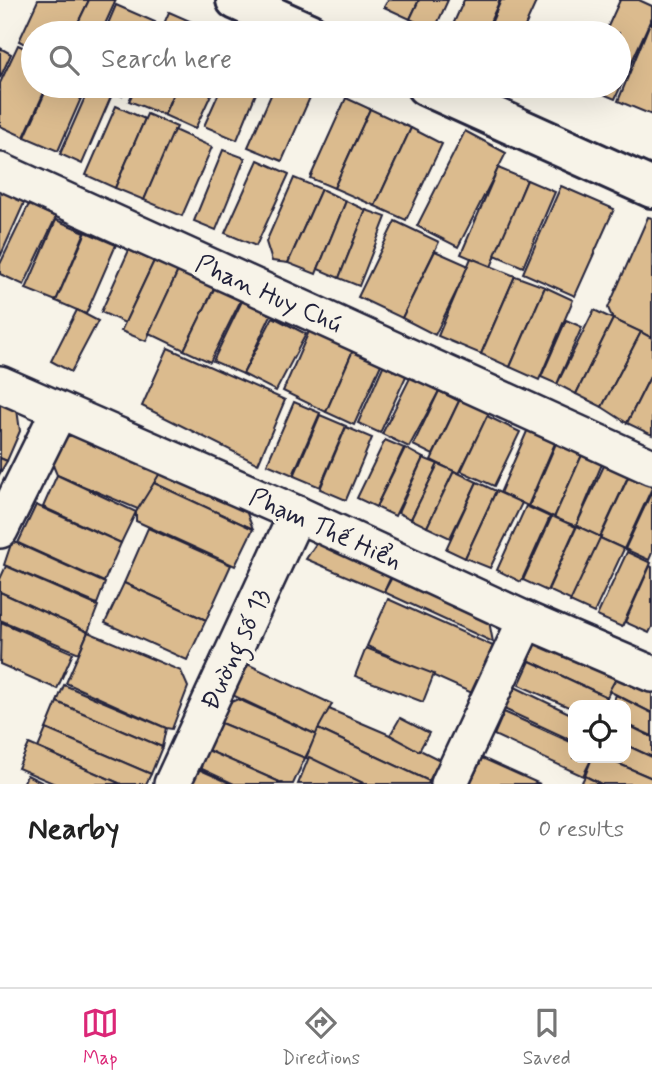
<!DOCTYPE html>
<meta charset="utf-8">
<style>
:root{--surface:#fff;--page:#f6f6f6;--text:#222;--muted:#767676;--line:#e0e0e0;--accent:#db2777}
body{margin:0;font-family:Mynerve,sans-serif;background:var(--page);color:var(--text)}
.controls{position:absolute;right:21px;bottom:21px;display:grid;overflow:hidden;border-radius:14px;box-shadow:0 7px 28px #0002}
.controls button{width:63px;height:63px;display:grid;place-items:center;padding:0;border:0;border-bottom:2px solid var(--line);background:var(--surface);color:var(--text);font:35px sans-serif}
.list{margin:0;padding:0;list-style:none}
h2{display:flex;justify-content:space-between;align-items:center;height:91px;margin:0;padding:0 28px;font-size:30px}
h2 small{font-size:23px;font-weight:400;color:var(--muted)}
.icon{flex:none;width:38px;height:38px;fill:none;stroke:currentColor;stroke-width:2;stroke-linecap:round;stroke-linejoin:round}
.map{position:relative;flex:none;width:652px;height:784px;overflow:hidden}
.search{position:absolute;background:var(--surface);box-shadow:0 7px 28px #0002;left:21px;right:21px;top:21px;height:77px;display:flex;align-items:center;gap:18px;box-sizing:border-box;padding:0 24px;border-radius:38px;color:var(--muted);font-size:26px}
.sheet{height:203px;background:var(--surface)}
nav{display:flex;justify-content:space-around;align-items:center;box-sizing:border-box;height:98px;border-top:2px solid var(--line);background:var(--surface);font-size:19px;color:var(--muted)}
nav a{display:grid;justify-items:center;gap:4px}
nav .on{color:var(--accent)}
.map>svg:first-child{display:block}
.building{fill:#dbbb8e;stroke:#22223b;stroke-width:2}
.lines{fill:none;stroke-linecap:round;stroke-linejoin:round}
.minor-casing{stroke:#22223b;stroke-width:40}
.tertiary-casing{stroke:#22223b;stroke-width:44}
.minor{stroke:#f7f3e8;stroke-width:35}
.tertiary{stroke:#f7f3e8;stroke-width:38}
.labels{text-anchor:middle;stroke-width:7;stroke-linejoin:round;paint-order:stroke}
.street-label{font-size:26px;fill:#22223b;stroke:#f7f3e8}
</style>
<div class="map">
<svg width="652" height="784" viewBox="0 0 652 784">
<rect width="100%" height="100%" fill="#f7f3e8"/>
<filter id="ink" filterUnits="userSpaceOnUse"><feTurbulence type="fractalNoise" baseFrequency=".0143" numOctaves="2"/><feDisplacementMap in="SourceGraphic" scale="14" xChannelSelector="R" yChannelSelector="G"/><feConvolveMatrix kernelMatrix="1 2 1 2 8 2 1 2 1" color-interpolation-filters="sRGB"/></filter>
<g filter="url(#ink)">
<g class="building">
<polygon points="38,0 89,0 73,33 33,33 33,48 19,41"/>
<polygon points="89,0 116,0 101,33 73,33"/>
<polygon points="388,0 419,0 410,19 384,7"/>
<polygon points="419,0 448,0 434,31 410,19"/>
<polygon points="464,0 500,0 485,33 461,33 451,29"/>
<polygon points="501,0 537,0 522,33 487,33"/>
<polygon points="620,0 639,0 652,6 652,17 615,99 584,86 619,86 619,33 605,33"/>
<polygon points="116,5 155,22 150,33 104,33"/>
<polygon points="169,12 199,25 198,33 160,33"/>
<polygon points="652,18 652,115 618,101"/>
<polygon points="18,45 33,52 33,86 47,86 24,137 0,126 0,83"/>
<polygon points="0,48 11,54 0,78"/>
<polygon points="48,86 86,87 58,151 25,137"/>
<polygon points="99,86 126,86 122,96"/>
<polygon points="136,86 176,86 164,115 129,101"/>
<polygon points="177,86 215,86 195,129 164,115"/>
<polygon points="222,86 259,86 237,140 204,126"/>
<polygon points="275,86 315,86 282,161 248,147"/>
<polygon points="89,88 111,97 82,164 60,154"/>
<polygon points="346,98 370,109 334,188 310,178"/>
<polygon points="116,106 145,119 115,188 86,175"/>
<polygon points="370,109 411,128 375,206 334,188"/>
<polygon points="147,114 177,127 144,200 115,188"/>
<polygon points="411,128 442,144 406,220 375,206"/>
<polygon points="174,130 212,147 182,216 144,200"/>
<polygon points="465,131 506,153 458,247 417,226"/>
<polygon points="223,150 245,158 216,230 194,221"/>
<polygon points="258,160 289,174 256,246 225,233"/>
<polygon points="498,168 527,180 491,267 461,254"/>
<polygon points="294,178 321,189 288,263 272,261 266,242"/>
<polygon points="527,180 555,192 523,267 495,255"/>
<polygon points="561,186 614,209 575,296 523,273"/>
<polygon points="321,189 346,201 316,274 288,263"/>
<polygon points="1,190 25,201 0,257 0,193"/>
<polygon points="346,201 366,210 339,278 318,269"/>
<polygon points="29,204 56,217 24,285 0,274 0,264"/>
<polygon points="366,210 386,217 359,286 339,278"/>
<polygon points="648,217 652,218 652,338 613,319 608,308"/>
<polygon points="56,220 85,232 56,301 26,289"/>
<polygon points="395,221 439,242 402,318 358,297"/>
<polygon points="86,232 116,245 86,314 56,301"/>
<polygon points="129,250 154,261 125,323 101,312"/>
<polygon points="435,251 469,266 435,335 402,318"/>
<polygon points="471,258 515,276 481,354 438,336"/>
<polygon points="154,261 178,271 146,341 121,331"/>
<polygon points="178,271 215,287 184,350 149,333"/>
<polygon points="515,276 545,287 510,367 481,354"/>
<polygon points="215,287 241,300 210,362 184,350"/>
<polygon points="545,287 573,300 539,380 510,367"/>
<polygon points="243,299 272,313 243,374 213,361"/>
<polygon points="77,310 98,321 71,372 51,361"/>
<polygon points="594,310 613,319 576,394 557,384"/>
<polygon points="273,317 306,334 276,391 243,374"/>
<polygon points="613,319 641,332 602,407 576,394"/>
<polygon points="566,320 582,327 557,384 541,377"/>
<polygon points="310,329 354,348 326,412 283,391"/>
<polygon points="641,332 652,338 652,373 627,423 602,407"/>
<polygon points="168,348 285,400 258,464 142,406"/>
<polygon points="354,348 383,360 354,425 326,412"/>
<polygon points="384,364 407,374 380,433 358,423"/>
<polygon points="652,373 652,435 627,423"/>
<polygon points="411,376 439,391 409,447 382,434"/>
<polygon points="439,391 459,401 433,455 413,445"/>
<polygon points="0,395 16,402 20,431 7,461 0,458"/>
<polygon points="461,397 490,411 459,474 431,460"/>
<polygon points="294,402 320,413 293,475 267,464"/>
<polygon points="320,415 346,426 320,487 294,476"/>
<polygon points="487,416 520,432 494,486 461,471"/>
<polygon points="346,427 372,438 346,500 320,489"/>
<polygon points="528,429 556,441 528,506 500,493"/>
<polygon points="93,433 163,468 140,510 57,475 52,463 62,437"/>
<polygon points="385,440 404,448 376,507 357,498"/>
<polygon points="557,441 582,455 554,518 529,506"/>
<polygon points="405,448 423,458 395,516 376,507"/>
<polygon points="582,455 602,464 576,526 554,518"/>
<polygon points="609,455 633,466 600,537 576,526"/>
<polygon points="0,458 7,461 0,473"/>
<polygon points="423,458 438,464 411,519 398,513"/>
<polygon points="438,464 454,471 427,527 411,519"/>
<polygon points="633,467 652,476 652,488 624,549 600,538"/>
<polygon points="163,468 243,503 253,529 154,483"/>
<polygon points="454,471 477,482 450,538 427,527"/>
<polygon points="57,475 136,512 121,543 43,507"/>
<polygon points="477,482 496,491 465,558 446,549"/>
<polygon points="154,483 253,529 235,566 136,521 136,512"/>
<polygon points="496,491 522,503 490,568 465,558"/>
<polygon points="652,491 652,553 649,560 625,549"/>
<polygon points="36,505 121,543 104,582 18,543"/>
<polygon points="526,506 550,517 521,582 497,570"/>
<polygon points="552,516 576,527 547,591 523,580"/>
<polygon points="577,526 601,537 572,601 548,590"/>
<polygon points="148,528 231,565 206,620 124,583"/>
<polygon points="321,536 395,568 384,592 306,559"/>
<polygon points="600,538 624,549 594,613 570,602"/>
<polygon points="12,541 105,583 97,604 4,565"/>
<polygon points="627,552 651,563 622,627 597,616"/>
<polygon points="6,566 98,606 88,632 0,592 0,579"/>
<polygon points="650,566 652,567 652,627 649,633 625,622"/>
<polygon points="397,568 487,611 493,642 384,592"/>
<polygon points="124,583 206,620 187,660 105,623"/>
<polygon points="0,592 88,632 79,653 0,620"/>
<polygon points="388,599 493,646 472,693 367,646"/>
<polygon points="1,622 73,653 57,689 0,664"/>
<polygon points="88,632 181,671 188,687 172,729 166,728 66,683"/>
<polygon points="542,636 619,673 607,697 530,661 527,649"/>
<polygon points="366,648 434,674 423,702 355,676"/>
<polygon points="241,661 332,704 317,735 226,692"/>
<polygon points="530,661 607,697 603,705 573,705 573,709 519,685"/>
<polygon points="619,673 652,689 652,713 609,691"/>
<polygon points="64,685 166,728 162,747 57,702"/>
<polygon points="515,687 573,715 573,741 504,709"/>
<polygon points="616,695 652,713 652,736 626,724 626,705 612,705"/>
<polygon points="238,699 317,735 305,758 216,721 222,706"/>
<polygon points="57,702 162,747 151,774 46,729"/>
<polygon points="329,709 390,735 440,760 429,781 318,729"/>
<polygon points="504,712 573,743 573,758 592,758 583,776 494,735"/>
<polygon points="400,718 429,733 419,751 390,735"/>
<polygon points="216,721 305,758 293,784 284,784 205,749"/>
<polygon points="626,724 652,737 652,757 626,745"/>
<polygon points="46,729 151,774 146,784 121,784 38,748"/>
<polygon points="318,729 429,781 428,784 365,784 306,758"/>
<polygon points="29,744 121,784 55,784 18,768"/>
<polygon points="626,745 652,757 652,778 605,758 626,758"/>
<polygon points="205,749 284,784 234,784 202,769 200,760"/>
<polygon points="309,757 365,784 298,784"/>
<polygon points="482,758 540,784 470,784"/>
<polygon points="592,758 605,758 652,778 652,784 601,784 585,776"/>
<polygon points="196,768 232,784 190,784"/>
<polygon points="27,775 45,784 23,784"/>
<polygon points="585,776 601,784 581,784"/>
</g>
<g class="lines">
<defs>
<g id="minor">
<polyline points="0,171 652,467"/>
<polyline points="0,384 297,514 526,620 652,674"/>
<polyline points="0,530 56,417 52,408"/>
<polyline points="172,784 297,514"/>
<polyline points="449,784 526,620"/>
</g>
<g id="tertiary">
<polyline points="236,0 309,33"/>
<polyline points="426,86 652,188"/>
</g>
</defs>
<use href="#minor" class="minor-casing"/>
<use href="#tertiary" class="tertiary-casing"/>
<use href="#minor" class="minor"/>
<use href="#tertiary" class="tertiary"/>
</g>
</g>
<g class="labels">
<g class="street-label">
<text transform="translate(269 293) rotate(24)" y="9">Phan Huy Chú</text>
<text transform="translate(326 528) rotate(24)" y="9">Phạm Thế Hiển</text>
<text transform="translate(235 649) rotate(-65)" y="9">Đường số 13</text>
</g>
</g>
</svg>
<div class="controls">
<button><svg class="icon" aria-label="locate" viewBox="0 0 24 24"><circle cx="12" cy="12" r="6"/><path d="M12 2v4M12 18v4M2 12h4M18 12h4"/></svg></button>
</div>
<div class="search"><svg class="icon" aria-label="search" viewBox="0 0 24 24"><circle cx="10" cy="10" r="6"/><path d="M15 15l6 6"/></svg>Search here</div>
</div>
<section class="sheet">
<h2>Nearby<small>0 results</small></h2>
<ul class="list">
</ul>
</section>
<nav>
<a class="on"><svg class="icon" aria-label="map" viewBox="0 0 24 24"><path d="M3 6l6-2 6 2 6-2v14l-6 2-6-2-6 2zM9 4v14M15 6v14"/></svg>Map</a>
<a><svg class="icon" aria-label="directions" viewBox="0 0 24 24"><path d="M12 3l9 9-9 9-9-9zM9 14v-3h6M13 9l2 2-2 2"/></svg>Directions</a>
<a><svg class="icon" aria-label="saved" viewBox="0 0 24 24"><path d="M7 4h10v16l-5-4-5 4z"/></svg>Saved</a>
</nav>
